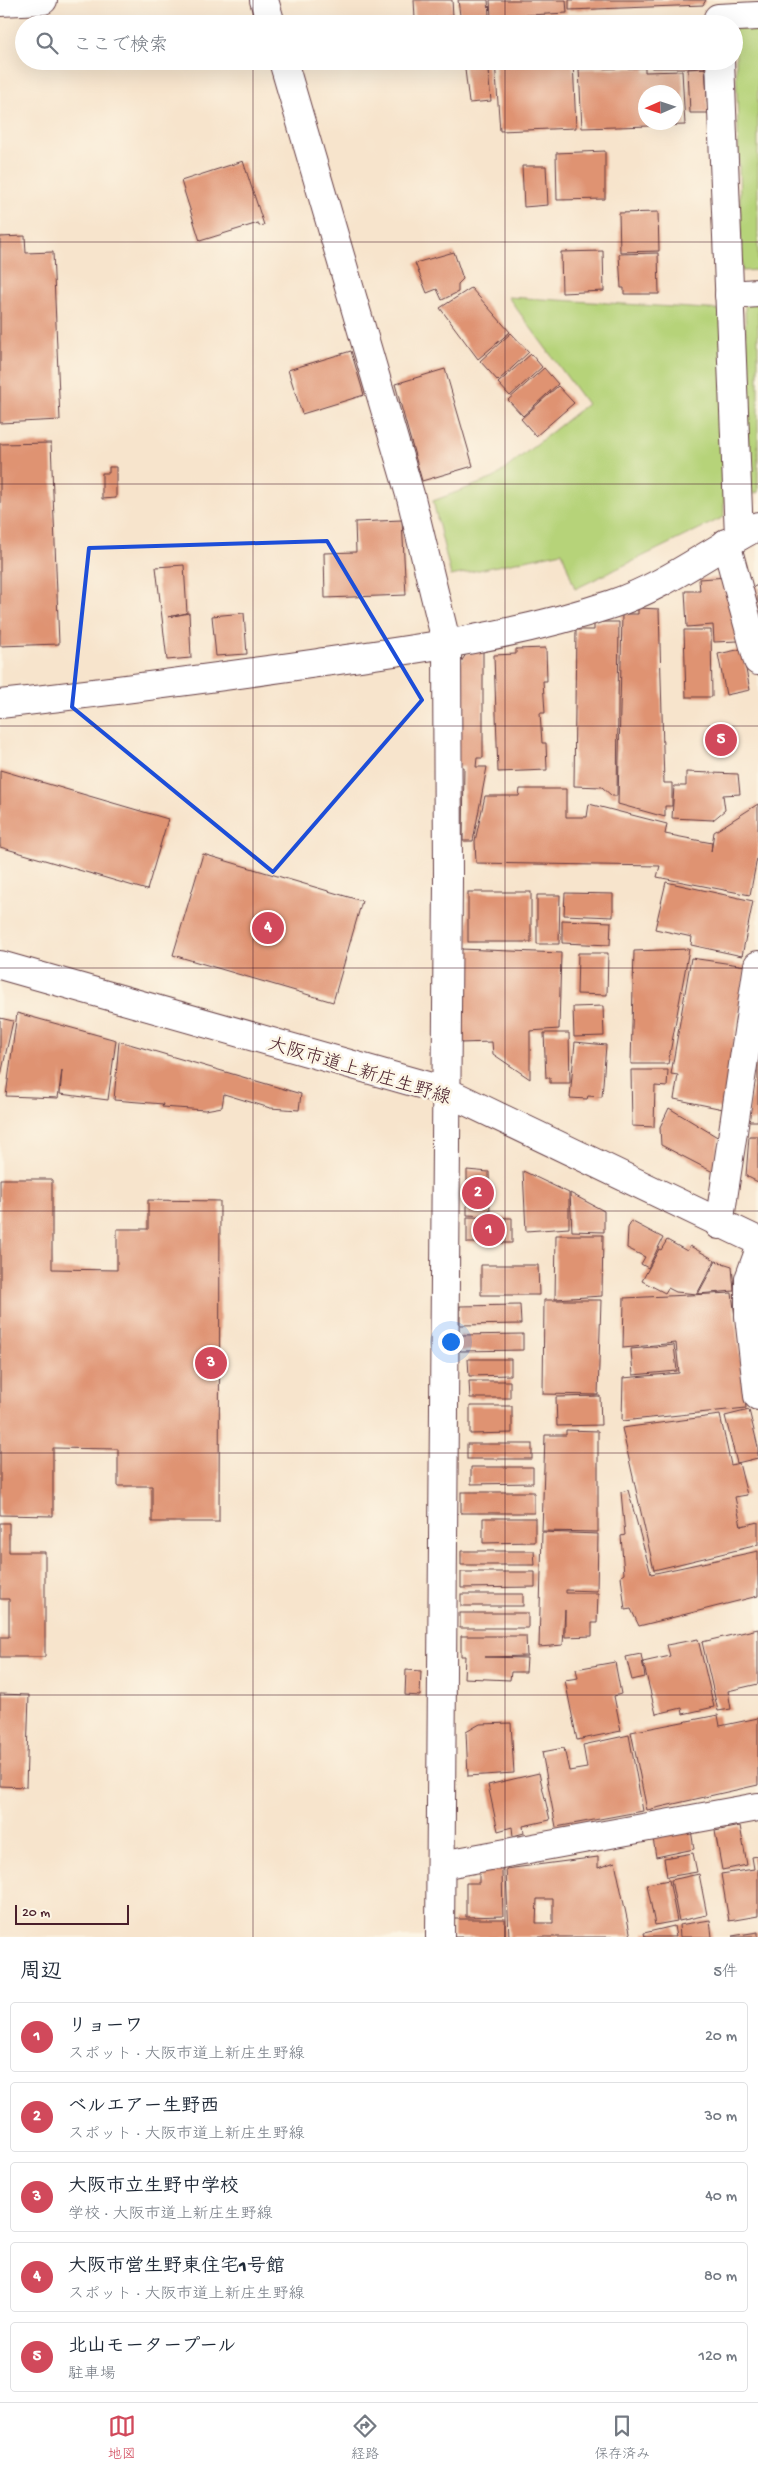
<!DOCTYPE html>
<html lang="ja">
<meta charset="utf-8">
<style>
:root{--surface:#fff;--page:#f6f6f7;--text:#1f2937;--muted:#747a83;--line:#e0e1e3;--accent:#d1495b}
body{margin:0;font-family:"Gochi Hand","Klee One",sans-serif;background:var(--page);color:var(--text)}
.compass{position:absolute;left:638px;top:85px;width:45px;height:45px;border-radius:50%;background:var(--surface);box-shadow:0 5px 20px #0002;rotate:267deg}
.scale{position:absolute;left:15px;bottom:12px;width:114px;box-sizing:border-box;padding-left:5px;border:2px solid #4a1f2b;border-top:0;font-size:14px;line-height:18px;white-space:nowrap;color:#4a1f2b;-webkit-text-stroke:4px #fcf5e5;paint-order:stroke}
.you{position:absolute;left:450px;top:1341px;width:18px;height:18px;margin:-12px;border:4px solid #fff;border-radius:50%;background:#1a73e8;box-shadow:0 0 0 8px #1a73e833}
.badge{display:grid;place-items:center;width:32px;height:32px;border-radius:50%;background:var(--accent);color:#fff;font-size:16px;font-weight:700}
.pin{position:absolute;translate:-50% -50%;border:2px solid #fff;box-shadow:0 1px 5px #0006}
.list{margin:0;padding:0;list-style:none}
h2{display:flex;justify-content:space-between;align-items:center;height:65px;margin:0;padding:0 20px;font-size:21px}
h2 small{font-size:16px;font-weight:400;color:var(--muted)}
.list li{display:grid;grid-template-columns:32px 1fr auto;gap:15px;align-items:center;box-sizing:border-box;height:70px;margin:0 10px 10px;padding:0 10px;border:1px solid var(--line);border-radius:5px}
.list b{display:block;font-size:19px;white-space:nowrap}
.list p{margin:0;font-size:16px;white-space:nowrap;color:var(--muted)}
.list em{font-size:16px;font-style:normal;color:var(--muted)}
.icon{flex:none;width:28px;height:28px;fill:none;stroke:currentColor;stroke-width:2;stroke-linecap:round;stroke-linejoin:round}
.map{position:relative;flex:none;width:758px;height:1937px;overflow:hidden}
.search{position:absolute;background:var(--surface);box-shadow:0 5px 20px #0002;left:15px;right:15px;top:15px;height:55px;display:flex;align-items:center;gap:12px;box-sizing:border-box;padding:0 18px;border-radius:28px;color:var(--muted);font-size:19px}
.sheet{height:465px;background:var(--surface)}
nav{display:flex;justify-content:space-around;align-items:center;box-sizing:border-box;height:70px;border-top:1px solid var(--line);background:var(--surface);font-size:14px;color:var(--muted)}
nav a{display:grid;justify-items:center;gap:2px}
nav .on{color:var(--accent)}
.map>svg:first-child{display:block}
.green{fill:#b6d379;stroke:#807952}
.building{fill:#df9372;fill-rule:evenodd}
.lines{fill:none;stroke-linecap:round;stroke-linejoin:round}
.minor-casing{stroke:#643d43;stroke-width:30}
.primary-casing{stroke:#643d43;stroke-width:30}
.minor{stroke:#fff;stroke-width:28}
.primary{stroke:#fff;stroke-width:28}
.marked{fill:none;stroke:#1d4ed8;stroke-width:4;stroke-linejoin:round}
.grid{fill:none;stroke:#4a1f2b;stroke-width:1;stroke-opacity:0.55}
.labels{text-anchor:middle;stroke-width:5;stroke-linejoin:round;paint-order:stroke}
.street-label{font-size:19px;fill:#4a1f2b;stroke:#fcf5e5}
</style>
<div class="map">
<svg width="758" height="1937" viewBox="0 0 758 1937">
<rect width="100%" height="100%" fill="#fcf5e5"/>
<filter id="ink" filterUnits="userSpaceOnUse"><feTurbulence type="fractalNoise" baseFrequency=".02" numOctaves="2"/><feDisplacementMap in="SourceGraphic" scale="10" xChannelSelector="R" yChannelSelector="G"/><feConvolveMatrix kernelMatrix="1 2 1 2 8 2 1 2 1" color-interpolation-filters="sRGB"/></filter>
<filter id="wash" filterUnits="userSpaceOnUse"><feTurbulence type="fractalNoise" baseFrequency=".0096" numOctaves="4" result="noise"/><feDisplacementMap in="SourceGraphic" scale="20" xChannelSelector="R" yChannelSelector="G"/><feGaussianBlur stdDeviation="1.12" result="paint"/><feColorMatrix in="noise" values="0 0 0 0 0 0 0 0 0 0 0 0 0 0 0 0 0 1.4 0 .05"/><feComposite in="paint" operator="in"/></filter>
<g filter="url(#wash)">
<rect width="100%" height="100%" fill="#f7e4cc"/>
<g class="green">
<polygon points="735,25 758,25 758,270 742,271"/>
<polygon points="508,297 723,310 724,517 575,589 562,552 451,576 433,501 494,478 587,404"/>
<polygon points="758,302 758,492 749,496 745,304"/>
</g>
<g id="blocks">
<g class="building">
<polygon points="414,0 452,0 453,16 415,19"/>
<polygon points="458,0 488,0 489,16 486,16 486,21 461,23"/>
<polygon points="490,0 566,0 567,13 491,17"/>
<polygon points="569,0 706,0 703,5 569,10"/>
<polygon points="464,61 487,61 491,101 469,103"/>
<polygon points="495,61 573,61 576,128 500,131"/>
<polygon points="579,61 618,61 618,65 579,66"/>
<polygon points="619,61 651,61 652,64 619,65"/>
<rect x="652" y="61" width="53" height="7"/>
<path d="M 645,68 L 645,72 L 682,71 L 685,125 L 582,128 L 579,69 ZM 646,92 L 676,92 L 676,122 L 646,122 Z"/>
<polygon points="705,68 708,113 690,113 688,69"/>
<polygon points="605,151 605,199 557,200 556,153"/>
<polygon points="243,161 264,225 259,226 258,223 200,241 181,181"/>
<polygon points="522,166 546,166 548,205 524,207"/>
<polygon points="658,212 659,251 620,252 619,213"/>
<polygon points="25,236 26,253 53,252 60,420 0,423 0,237"/>
<polygon points="603,251 604,291 562,293 561,252"/>
<polygon points="454,252 463,279 458,284 458,292 442,300 437,289 427,293 415,263"/>
<polygon points="658,253 659,294 624,294 624,288 621,288 619,254"/>
<polygon points="471,288 510,332 478,359 440,308"/>
<polygon points="511,333 529,352 498,381 480,361"/>
<polygon points="351,351 364,395 302,414 288,370"/>
<polygon points="531,354 542,367 510,396 498,383"/>
<polygon points="544,368 558,384 523,416 508,400"/>
<polygon points="445,369 473,466 422,481 395,384"/>
<polygon points="558,386 574,403 536,436 521,419"/>
<polygon points="51,443 59,644 0,646 0,444"/>
<polygon points="109,467 116,467 116,498 102,499 102,473 109,473"/>
<polygon points="402,520 406,595 325,598 324,553 356,552 355,522"/>
<polygon points="184,565 187,613 168,617 189,613 191,658 167,660 156,567"/>
<polygon points="728,577 736,608 738,641 714,642 713,625 687,627 685,591 700,591 699,579"/>
<polygon points="758,585 758,604 756,605 749,589"/>
<polygon points="638,608 659,609 664,783 672,783 672,806 665,806 665,817 618,804 622,614 638,614"/>
<polygon points="244,613 247,654 216,656 212,616"/>
<polygon points="594,622 619,622 617,796 612,796 602,787 574,786 576,630 594,630"/>
<polygon points="684,630 711,630 712,697 686,697"/>
<polygon points="546,648 547,681 543,681 545,713 540,713 542,743 546,743 547,770 498,772 494,655 516,654 516,649"/>
<polygon points="742,649 750,690 726,695 718,654"/>
<polygon points="483,650 483,758 477,758 476,767 487,767 473,841 463,841 464,767 458,767 458,667 466,654"/>
<polygon points="0,770 168,819 147,890 0,847"/>
<polygon points="686,772 738,774 740,794 723,795 725,810 713,820 672,818 674,786 686,786"/>
<polygon points="520,789 566,789 566,817 587,817 589,804 667,824 665,834 712,843 711,852 714,832 758,804 758,853 750,895 657,877 660,866 476,863 475,841 485,796 519,796"/>
<polygon points="203,854 362,901 333,1002 173,955"/>
<polygon points="666,882 753,901 742,956 691,945 692,937 655,929"/>
<rect x="468" y="892" width="63" height="50"/>
<polygon points="565,893 613,894 613,917 564,915"/>
<polygon points="537,895 560,895 559,944 537,944"/>
<polygon points="562,920 611,922 610,945 562,943"/>
<polygon points="460,949 561,953 559,1029 530,1031 530,1079 493,1054 492,1042 459,1043"/>
<polygon points="689,949 668,1064 631,1064 634,951"/>
<polygon points="578,953 608,953 607,995 577,994"/>
<polygon points="691,958 746,966 723,1109 674,1099 678,1075 671,1074"/>
<polygon points="603,1006 604,1036 574,1037 573,1007"/>
<polygon points="17,1013 116,1040 108,1100 60,1094 62,1070 58,1098 6,1096"/>
<polygon points="0,1018 13,1021 1,1075 0,1075"/>
<polygon points="544,1033 569,1033 570,1083 550,1083 550,1078 546,1078"/>
<polygon points="119,1041 301,1094 299,1110 270,1108 224,1094 222,1107 205,1110 162,1107 163,1104 114,1100"/>
<polygon points="575,1042 606,1045 602,1097 588,1096 587,1099 570,1098"/>
<polygon points="758,1054 758,1121 747,1121"/>
<polygon points="631,1070 668,1070 667,1087 655,1086 654,1127 632,1126"/>
<polygon points="669,1108 719,1138 713,1172 661,1145 660,1127"/>
<polygon points="749,1136 758,1136 758,1182 746,1176"/>
<polygon points="467,1170 489,1172 490,1216 467,1215"/>
<polygon points="523,1171 569,1193 569,1228 526,1231"/>
<polygon points="0,1179 52,1179 52,1269 117,1270 117,1229 148,1229 148,1200 220,1201 219,1522 152,1522 152,1486 118,1486 118,1449 53,1448 53,1516 0,1515"/>
<polygon points="570,1193 604,1211 604,1232 572,1231"/>
<polygon points="467,1217 512,1218 512,1243 467,1243"/>
<polygon points="631,1221 663,1238 648,1268 641,1264 645,1257 627,1248 628,1228"/>
<polygon points="556,1235 603,1235 602,1296 555,1299"/>
<polygon points="667,1240 687,1251 690,1246 715,1260 697,1294 676,1292 668,1288 665,1293 642,1281 659,1249 661,1250"/>
<polygon points="716,1261 732,1266 734,1291 698,1294"/>
<polygon points="481,1265 538,1265 539,1295 481,1295"/>
<polygon points="732,1293 746,1408 622,1421 623,1378 679,1373 676,1343 623,1348 624,1298"/>
<polygon points="544,1300 601,1300 598,1395 543,1394"/>
<polygon points="520,1305 521,1324 460,1325 460,1306"/>
<polygon points="523,1334 523,1350 460,1351 460,1335"/>
<polygon points="674,1345 677,1371 633,1375 631,1349"/>
<polygon points="468,1359 511,1359 511,1375 469,1376"/>
<polygon points="469,1381 510,1381 510,1398 470,1398"/>
<polygon points="600,1396 601,1425 557,1426 556,1397"/>
<polygon points="470,1406 512,1406 512,1433 470,1434"/>
<polygon points="749,1410 758,1447 758,1458 737,1463 725,1416"/>
<polygon points="720,1415 731,1465 739,1463 747,1495 735,1497 741,1526 758,1522 758,1545 654,1570 622,1428"/>
<polygon points="566,1430 598,1431 598,1532 542,1531 545,1435 566,1435"/>
<rect x="467" y="1444" width="65" height="15"/>
<polygon points="471,1467 533,1467 533,1483 471,1484"/>
<polygon points="628,1490 651,1574 758,1551 758,1596 639,1626 631,1609 625,1610 621,1576 624,1574 621,1536 625,1535 621,1492"/>
<rect x="461" y="1492" width="73" height="21"/>
<polygon points="483,1518 535,1518 535,1542 483,1543"/>
<polygon points="0,1523 9,1523 9,1552 45,1552 45,1657 0,1657 0,1637 9,1637 9,1599 0,1599"/>
<polygon points="542,1532 598,1534 597,1591 566,1590 566,1593 598,1593 597,1623 592,1623 592,1636 565,1637 565,1610 563,1645 539,1647"/>
<polygon points="461,1551 534,1551 535,1565 461,1565"/>
<polygon points="461,1572 535,1572 535,1587 461,1588"/>
<rect x="461" y="1594" width="62" height="12"/>
<rect x="460" y="1613" width="68" height="15"/>
<polygon points="758,1629 758,1684 728,1691 731,1709 718,1711 702,1642"/>
<polygon points="461,1636 526,1636 527,1656 485,1657 527,1658 526,1672 511,1672 510,1680 464,1678 465,1656 461,1656"/>
<polygon points="698,1639 714,1707 683,1714 682,1708 656,1714 643,1662 670,1656 667,1645"/>
<polygon points="641,1654 645,1677 632,1680 626,1657"/>
<polygon points="615,1662 621,1694 614,1696 621,1731 577,1740 565,1680 578,1678 576,1669"/>
<polygon points="406,1670 421,1671 420,1696 405,1695"/>
<polygon points="0,1694 29,1695 26,1787 0,1786"/>
<polygon points="718,1715 720,1726 758,1718 758,1785 647,1810 631,1732"/>
<polygon points="511,1723 514,1773 468,1776 466,1732 480,1724"/>
<polygon points="629,1735 643,1811 556,1827 542,1752 564,1748 569,1771 587,1768 583,1745"/>
<polygon points="539,1773 550,1820 523,1826 524,1833 513,1836 512,1827 498,1831 488,1785"/>
<polygon points="740,1826 747,1865 722,1870 715,1831"/>
<polygon points="691,1830 694,1849 656,1857 653,1838"/>
<polygon points="693,1853 697,1872 667,1877 664,1858"/>
<polygon points="758,1856 758,1916 729,1921 721,1874 754,1869 752,1857"/>
<path d="M 598,1857 L 598,1868 L 615,1862 L 631,1937 L 509,1937 L 506,1869 ZM 537,1899 L 553,1899 L 553,1923 L 536,1923 Z"/>
<polygon points="479,1870 502,1870 503,1916 466,1917 466,1883 479,1883"/>
<polygon points="699,1874 707,1915 679,1921 671,1880"/>
<polygon points="669,1880 677,1921 655,1925 647,1884"/>
<rect x="454" y="1919" width="51" height="18"/>
<polygon points="710,1920 712,1937 680,1937 679,1925"/>
<polygon points="674,1926 676,1937 645,1937 644,1933"/>
<polygon points="758,1932 758,1937 733,1937 732,1936"/>
</g>
</g>
</g>
<g filter="url(#ink)">
<use href="#blocks" fill-opacity="0" stroke="#643d43" stroke-width="1"/>
<g class="lines">
<defs>
<g id="minor">
<polyline points="264,0 271,24"/>
<polyline points="0,2 43,0"/>
<polyline points="718,24 718,18 758,16"/>
<polyline points="283,61 411,498 447,645 448,879 440,1937"/>
<polyline points="720,61 739,536"/>
<polyline points="729,295 758,293"/>
<polyline points="726,543 758,661"/>
<path d="M 0,704 C 106,692 212,678 318,663 C 417,649 517,636 612,604 C 664,587 710,551 758,526"/>
<polyline points="719,1225 758,965"/>
<polyline points="758,1254 749,1279 749,1316 758,1396"/>
<polyline points="441,1865 758,1807"/>
</g>
<polyline id="primary" points="0,965 445,1091 758,1241"/>
</defs>
<use href="#minor" class="minor-casing"/>
<use href="#primary" class="primary-casing"/>
<use href="#minor" class="minor"/>
<use href="#primary" class="primary"/>
</g>
</g>
<path class="marked" d="M 327,541 L 422,700 L 273,872 L 72,707 L 89,548 Z"/>
<path class="grid" d="M 253,0 L 253,24M 505,0 L 505,24M 253,61 L 253,1937M 505,61 L 505,1937M 0,242 L 758,242M 0,484 L 758,484M 0,726 L 758,726M 0,968 L 758,968M 0,1211 L 758,1211M 0,1453 L 758,1453M 0,1695 L 758,1695"/>
<g class="labels">
<g class="street-label">
<text transform="translate(360 1069) rotate(17)" y="7">大阪市道上新庄生野線</text>
</g>
</g>
</svg>
<svg class="compass" viewBox="-18 -18 36 36"><path d="M0-13l5 13h-10z" fill="#e53935"/><path d="M0 13l5-13h-10z" fill="#747a83"/></svg>
<div class="scale">20 m</div>
<div class="you"></div>
<div class="pin badge" style="left:489px;top:1230px">1</div>
<div class="pin badge" style="left:478px;top:1193px">2</div>
<div class="pin badge" style="left:211px;top:1363px">3</div>
<div class="pin badge" style="left:268px;top:928px">4</div>
<div class="pin badge" style="left:721px;top:740px">5</div>
<div class="search"><svg class="icon" aria-label="search" viewBox="0 0 24 24"><circle cx="10" cy="10" r="6"/><path d="M15 15l6 6"/></svg>ここで検索</div>
</div>
<section class="sheet">
<h2>周辺<small>5件</small></h2>
<ul class="list">
<li><span class="badge">1</span><div><b>リョーワ</b><p>スポット · 大阪市道上新庄生野線</p></div><em>20 m</em></li>
<li><span class="badge">2</span><div><b>ベルエアー生野西</b><p>スポット · 大阪市道上新庄生野線</p></div><em>30 m</em></li>
<li><span class="badge">3</span><div><b>大阪市立生野中学校</b><p>学校 · 大阪市道上新庄生野線</p></div><em>40 m</em></li>
<li><span class="badge">4</span><div><b>大阪市営生野東住宅1号館</b><p>スポット · 大阪市道上新庄生野線</p></div><em>80 m</em></li>
<li><span class="badge">5</span><div><b>北山モータープール</b><p>駐車場</p></div><em>120 m</em></li>
</ul>
</section>
<nav>
<a class="on"><svg class="icon" aria-label="map" viewBox="0 0 24 24"><path d="M3 6l6-2 6 2 6-2v14l-6 2-6-2-6 2zM9 4v14M15 6v14"/></svg>地図</a>
<a><svg class="icon" aria-label="directions" viewBox="0 0 24 24"><path d="M12 3l9 9-9 9-9-9zM9 14v-3h6M13 9l2 2-2 2"/></svg>経路</a>
<a><svg class="icon" aria-label="saved" viewBox="0 0 24 24"><path d="M7 4h10v16l-5-4-5 4z"/></svg>保存済み</a>
</nav>
